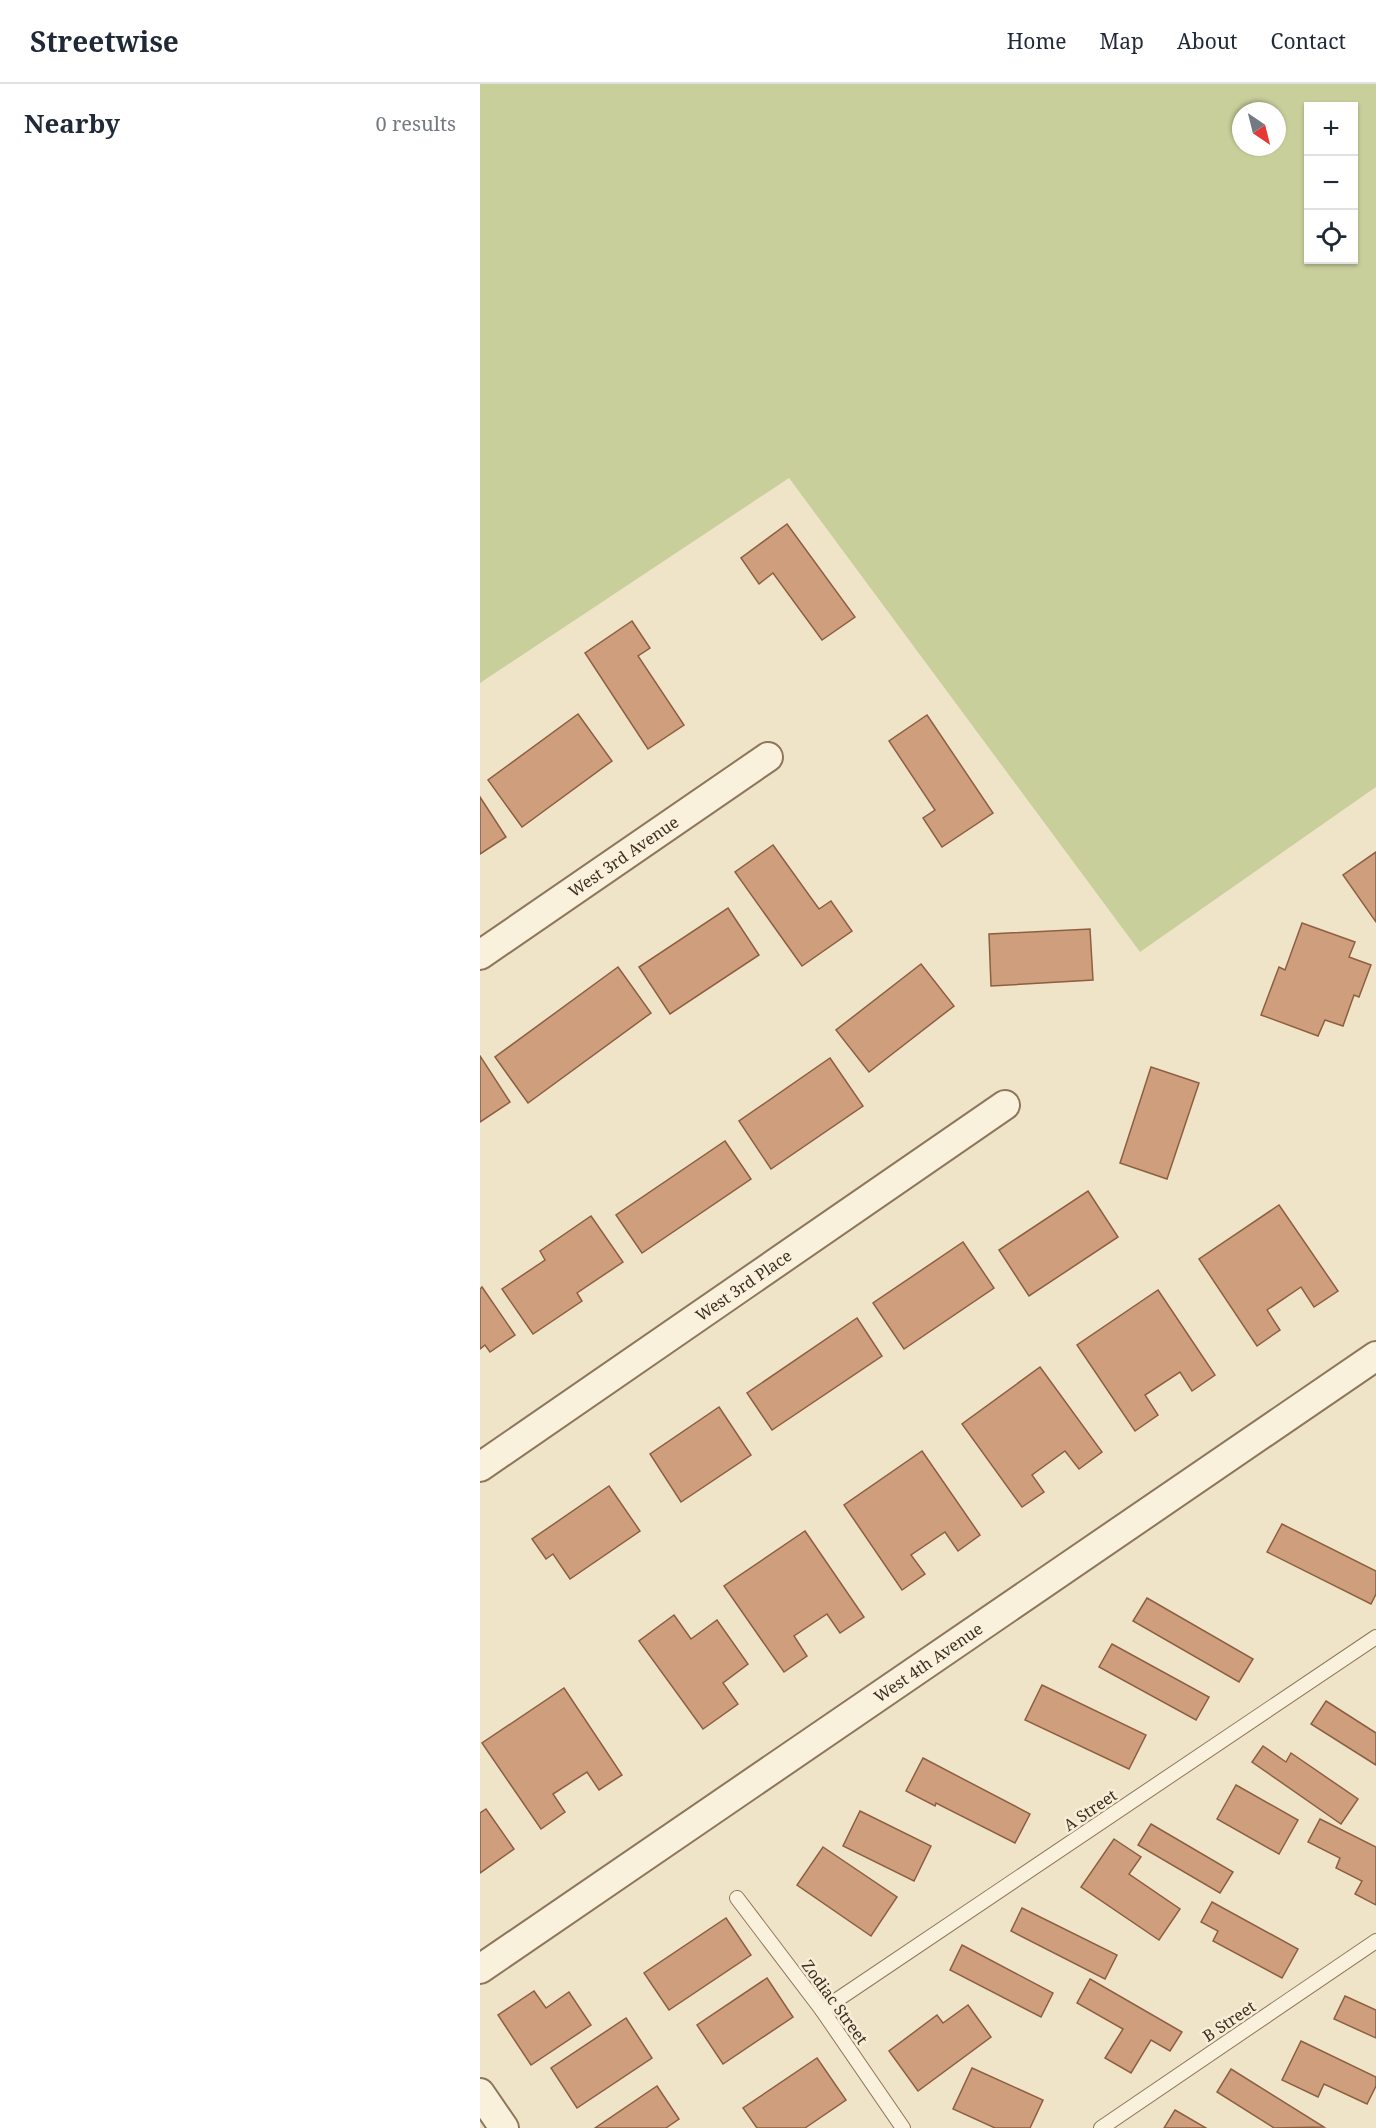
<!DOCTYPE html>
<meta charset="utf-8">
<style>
:root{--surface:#fff;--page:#f6f6f7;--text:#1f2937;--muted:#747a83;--line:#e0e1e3}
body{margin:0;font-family:"Noto Serif",serif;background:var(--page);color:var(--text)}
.controls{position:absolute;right:18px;top:18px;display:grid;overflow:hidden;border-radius:0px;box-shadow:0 2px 4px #0004}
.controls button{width:54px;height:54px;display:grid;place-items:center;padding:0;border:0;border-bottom:2px solid var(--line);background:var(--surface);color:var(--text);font:30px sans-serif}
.compass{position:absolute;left:752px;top:18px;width:54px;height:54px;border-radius:50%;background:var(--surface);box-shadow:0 2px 4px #0004;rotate:145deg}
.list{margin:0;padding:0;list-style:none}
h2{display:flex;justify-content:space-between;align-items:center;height:78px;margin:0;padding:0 24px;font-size:26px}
h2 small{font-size:20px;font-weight:400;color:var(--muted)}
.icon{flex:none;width:33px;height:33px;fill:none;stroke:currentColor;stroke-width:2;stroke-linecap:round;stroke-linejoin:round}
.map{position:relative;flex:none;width:896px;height:2044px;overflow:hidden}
header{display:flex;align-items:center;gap:36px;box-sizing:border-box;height:84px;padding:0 30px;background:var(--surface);border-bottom:2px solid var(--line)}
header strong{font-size:28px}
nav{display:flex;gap:33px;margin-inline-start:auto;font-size:21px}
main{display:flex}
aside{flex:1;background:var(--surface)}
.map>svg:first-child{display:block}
.green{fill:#c9cf9b;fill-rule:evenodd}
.building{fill:#cf9f7d;stroke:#8d5f41;stroke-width:1.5}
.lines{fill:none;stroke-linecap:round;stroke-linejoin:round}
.service-casing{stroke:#8d765c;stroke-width:16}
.minor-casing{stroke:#8d765c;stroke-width:32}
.service{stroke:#faf1dc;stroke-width:14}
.minor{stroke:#faf1dc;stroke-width:28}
.labels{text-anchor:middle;stroke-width:5;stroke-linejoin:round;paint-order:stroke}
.street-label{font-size:16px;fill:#3d2e20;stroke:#f7eed8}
</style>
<header>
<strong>Streetwise</strong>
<nav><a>Home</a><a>Map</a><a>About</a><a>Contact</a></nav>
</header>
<main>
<aside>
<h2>Nearby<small>0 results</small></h2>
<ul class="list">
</ul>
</aside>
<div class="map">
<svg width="896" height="2044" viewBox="0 0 896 2044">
<rect width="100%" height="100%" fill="#f0e4c8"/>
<path class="green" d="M 0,0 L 896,0 L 896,703 L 660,868 L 309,394 L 0,599 ZM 828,22 L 874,22 L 874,176 L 828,176 ZM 761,27 L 797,27 L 797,63 L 761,63 Z"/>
<g class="building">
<polygon points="307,440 375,533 342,556 293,489 279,500 261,474"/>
<polygon points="152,537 170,564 158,572 204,641 168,665 105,569"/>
<polygon points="98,630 132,677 42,743 8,696"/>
<polygon points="447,631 513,729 462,763 443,734 455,726 409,657"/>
<polygon points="0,713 26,753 0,770"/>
<polygon points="293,761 339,825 351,817 372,847 322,882 255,788"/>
<polygon points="896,768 896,838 863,791"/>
<polygon points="248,824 279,871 190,930 159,883"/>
<polygon points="822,839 875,858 869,873 891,881 879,913 874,911 863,942 845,936 838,952 781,931 799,883 805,886"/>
<polygon points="610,845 613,896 511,902 509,850"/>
<polygon points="441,880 474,922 389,988 356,946"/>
<polygon points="138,883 171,929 48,1019 15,973"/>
<polygon points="0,972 30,1018 0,1038"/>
<polygon points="350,974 383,1022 291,1085 259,1037"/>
<polygon points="671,983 719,999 687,1095 640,1079"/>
<polygon points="245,1057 271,1095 162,1169 136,1131"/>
<polygon points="608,1107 638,1153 549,1212 519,1166"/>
<polygon points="799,1121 858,1207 834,1223 821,1203 787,1226 800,1246 777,1262 719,1175"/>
<polygon points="111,1132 143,1178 97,1209 102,1217 53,1250 22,1205 65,1176 60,1167"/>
<polygon points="483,1158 514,1204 424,1265 393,1219"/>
<polygon points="2,1203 35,1251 10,1268 5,1261 0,1265 0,1205"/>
<polygon points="678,1206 735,1291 712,1307 700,1288 665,1311 678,1331 655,1347 597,1261"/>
<polygon points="377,1234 402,1272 292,1346 267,1309"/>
<polygon points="560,1283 622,1368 599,1385 585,1367 552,1391 564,1408 542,1423 482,1340"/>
<polygon points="239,1323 271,1371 201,1418 170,1370"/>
<polygon points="442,1367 500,1451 478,1467 465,1448 431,1471 445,1490 422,1506 364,1421"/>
<polygon points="129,1402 160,1447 90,1495 73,1470 66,1475 52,1455"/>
<polygon points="802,1440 896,1487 896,1510 891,1520 787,1468"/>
<polygon points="325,1447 384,1533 360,1549 347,1530 314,1552 327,1572 304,1588 244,1502"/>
<polygon points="667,1514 773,1575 759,1598 653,1537"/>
<polygon points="194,1531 211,1555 237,1536 268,1580 243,1599 258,1620 223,1645 159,1557"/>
<polygon points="632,1560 729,1613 716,1636 619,1583"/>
<polygon points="562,1601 666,1651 649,1685 545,1636"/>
<polygon points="84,1604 142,1691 119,1706 107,1688 73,1710 85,1728 61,1745 2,1659"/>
<polygon points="846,1617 896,1649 896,1681 831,1640"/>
<polygon points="783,1662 806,1678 811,1669 878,1715 861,1740 772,1678"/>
<polygon points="443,1674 550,1730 535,1759 456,1719 455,1722 426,1707"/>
<polygon points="756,1701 818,1736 799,1770 737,1735"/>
<polygon points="6,1725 34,1765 0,1789 0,1729"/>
<polygon points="380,1727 451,1762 434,1797 363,1762"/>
<polygon points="840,1735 896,1763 896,1821 875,1810 882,1797 856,1784 860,1774 828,1758"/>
<polygon points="671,1740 753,1788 740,1809 658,1761"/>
<polygon points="634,1755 661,1773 649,1790 700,1825 679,1856 601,1803"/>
<polygon points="343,1763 417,1813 391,1852 317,1801"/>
<polygon points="732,1818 818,1865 802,1894 733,1857 738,1847 721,1838"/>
<polygon points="542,1824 637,1871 625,1895 531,1847"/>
<polygon points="246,1834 271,1871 189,1926 164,1889"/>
<polygon points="482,1861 573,1909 561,1933 470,1886"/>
<polygon points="287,1894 313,1933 243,1980 217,1941"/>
<polygon points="610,1895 702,1948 690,1967 671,1956 651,1989 625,1974 643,1945 597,1919"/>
<polygon points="54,1907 66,1924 89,1908 111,1941 51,1981 18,1931"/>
<polygon points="865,1912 896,1926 896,1954 854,1935"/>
<polygon points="488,1921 511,1953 438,2007 409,1967 457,1931 463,1939"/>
<polygon points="146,1934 172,1974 97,2024 71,1984"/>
<polygon points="821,1957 896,1993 896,2002 887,2020 844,2000 838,2013 802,1996"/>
<polygon points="337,1974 366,2016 325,2044 277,2044 263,2024"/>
<polygon points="492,1984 563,2016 550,2044 515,2044 473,2025"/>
<polygon points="751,1985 844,2043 794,2044 737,2008"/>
<polygon points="177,2002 199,2035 186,2044 115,2044"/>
<polygon points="695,2026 726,2044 684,2044"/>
</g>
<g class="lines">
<defs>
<g id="service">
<polyline points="257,1814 342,1926 423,2044"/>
<polyline points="342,1926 896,1553"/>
<polyline points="621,2044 896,1857"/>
</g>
<g id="minor">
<path id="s1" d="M 0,871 L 288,673"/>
<path id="s2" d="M 0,1383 L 525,1021"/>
<path id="s3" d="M 0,1885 L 896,1272"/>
<polyline points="0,2009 24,2044"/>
</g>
</defs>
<use href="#service" class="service-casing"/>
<use href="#minor" class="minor-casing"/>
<use href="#service" class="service"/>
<use href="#minor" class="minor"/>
</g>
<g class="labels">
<g class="street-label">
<text dy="6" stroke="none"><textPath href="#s1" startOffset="174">West 3rd Avenue</textPath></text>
<text dy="6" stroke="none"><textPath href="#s2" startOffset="320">West 3rd Place</textPath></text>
<text dy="6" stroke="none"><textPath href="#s3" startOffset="543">West 4th Avenue</textPath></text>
<text transform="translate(610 1726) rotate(-34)" y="6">A Street</text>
<text transform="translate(355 1918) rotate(54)" y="6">Zodiac Street</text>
<text transform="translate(749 1937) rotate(-34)" y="6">B Street</text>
</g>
</g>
</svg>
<div class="controls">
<button>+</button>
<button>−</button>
<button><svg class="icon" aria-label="locate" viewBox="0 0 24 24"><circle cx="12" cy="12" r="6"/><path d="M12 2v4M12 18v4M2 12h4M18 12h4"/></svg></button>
</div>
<svg class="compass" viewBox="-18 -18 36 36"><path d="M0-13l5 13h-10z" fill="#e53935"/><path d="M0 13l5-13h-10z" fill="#747a83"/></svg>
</div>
</main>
